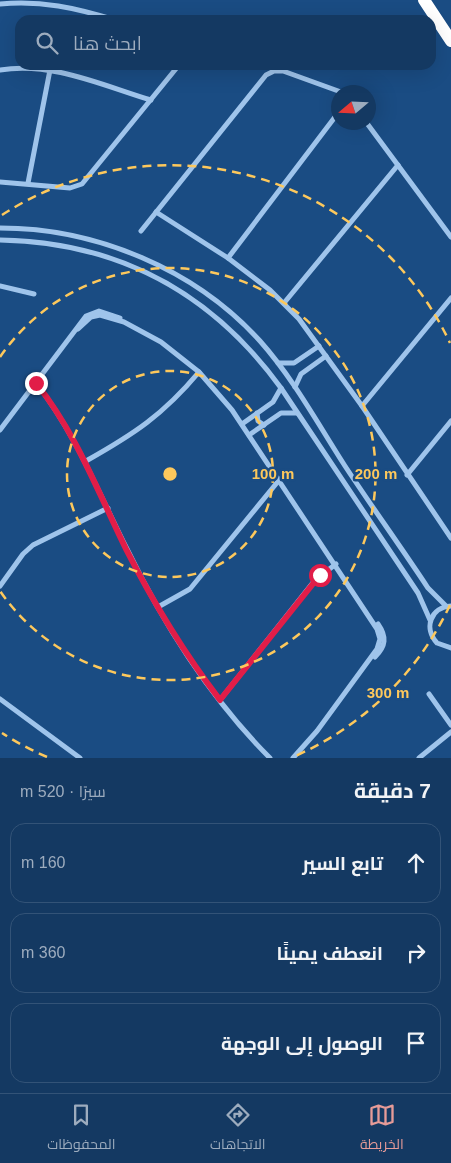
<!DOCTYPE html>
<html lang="ar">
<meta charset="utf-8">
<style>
:root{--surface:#143962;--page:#21446b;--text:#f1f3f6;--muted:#9dacbe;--line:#335377;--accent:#e69b98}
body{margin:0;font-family:Arial,Cairo,sans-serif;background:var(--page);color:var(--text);direction:rtl}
.compass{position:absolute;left:331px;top:85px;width:45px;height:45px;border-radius:50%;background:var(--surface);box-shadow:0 5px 20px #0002;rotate:251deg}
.stop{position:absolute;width:15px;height:15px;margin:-11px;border:4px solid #e11d48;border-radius:50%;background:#fff}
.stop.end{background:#e11d48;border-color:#fff;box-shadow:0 1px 5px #0008}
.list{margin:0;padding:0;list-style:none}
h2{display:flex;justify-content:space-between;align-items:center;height:65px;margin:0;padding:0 20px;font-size:21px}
h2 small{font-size:16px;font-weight:400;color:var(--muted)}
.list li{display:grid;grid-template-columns:32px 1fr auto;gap:15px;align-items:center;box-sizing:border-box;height:80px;margin:0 10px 10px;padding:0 10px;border:1px solid var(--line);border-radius:15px}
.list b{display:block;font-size:19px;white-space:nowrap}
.list em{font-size:16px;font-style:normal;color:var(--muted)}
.icon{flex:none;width:28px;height:28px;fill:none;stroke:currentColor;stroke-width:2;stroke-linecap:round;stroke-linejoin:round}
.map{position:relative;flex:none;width:451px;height:758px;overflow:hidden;direction:ltr}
.search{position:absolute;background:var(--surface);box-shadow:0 5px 20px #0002;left:15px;right:15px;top:15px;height:55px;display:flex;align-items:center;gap:12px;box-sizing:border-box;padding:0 18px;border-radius:15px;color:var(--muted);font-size:19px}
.sheet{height:335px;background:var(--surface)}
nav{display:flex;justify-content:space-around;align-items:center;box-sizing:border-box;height:70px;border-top:1px solid var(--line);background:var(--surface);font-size:14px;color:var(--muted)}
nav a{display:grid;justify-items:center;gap:2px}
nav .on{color:var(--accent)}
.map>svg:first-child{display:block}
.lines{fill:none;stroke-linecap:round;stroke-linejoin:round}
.minor{stroke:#9fc4eb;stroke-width:5}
.motorway{stroke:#fff;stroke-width:12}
.route{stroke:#e11d48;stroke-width:6}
.ring{fill:none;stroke:#fdc85c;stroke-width:2.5;stroke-dasharray:9 6}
.centre{fill:#fdc85c;stroke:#1a4c83;stroke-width:2.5}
.ring-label{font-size:15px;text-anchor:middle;font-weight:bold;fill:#fdc85c;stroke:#1a4c83;stroke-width:5;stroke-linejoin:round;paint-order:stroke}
</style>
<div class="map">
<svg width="451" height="758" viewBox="0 0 451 758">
<rect width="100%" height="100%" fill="#1a4c83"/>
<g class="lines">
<g class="minor">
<path d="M 0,4 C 41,0 76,8 115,20"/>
<path d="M 0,70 C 51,61 104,86 151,100"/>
<polyline points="366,122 451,237"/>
<polyline points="0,182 70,188 82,184 179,65"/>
<polyline points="28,183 50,70"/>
<polyline points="156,212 228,258 270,290 299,319 362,406 451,538"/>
<path d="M 0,228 C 96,228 195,269 260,341 C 293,378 318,424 345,466 C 372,507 401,547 428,588 L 446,606"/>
<polyline points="141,231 266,75 274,71 283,71 341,92"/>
<path d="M 0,240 C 118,242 212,293 281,388 L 418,593 L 430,620"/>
<polyline points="228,258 338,113"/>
<polyline points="0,286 34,294"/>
<polyline points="284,303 398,165"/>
<polyline points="78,329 91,317 100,315 124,322 161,342 199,372 232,410 377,629 380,639 377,649 317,731 293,758"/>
<polyline points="278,363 294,363 319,346"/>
<path d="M 36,383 C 76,434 98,492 127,549 C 164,625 210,698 270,758"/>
<polyline points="295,387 301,374 326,356"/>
<polyline points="362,406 451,298"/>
<polyline points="257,413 258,421 264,425"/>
<polyline points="242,424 273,402 281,388"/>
<polyline points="0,430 86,316 99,311 120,318"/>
<polyline points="249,435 281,413 297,413"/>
<path d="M 86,461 C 134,434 163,415 199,372"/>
<polyline points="407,475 451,421"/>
<polyline points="0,586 23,554 33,545 108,508"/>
<path d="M 451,606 C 431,607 423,628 437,643 L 451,648"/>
<polyline points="158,607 190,589 280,479"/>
<path d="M 375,657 C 386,646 387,637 378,624"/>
<polyline points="429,694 451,725"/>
<polyline points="0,699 80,758"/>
<polyline points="220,700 315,580 336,564"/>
<polyline points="419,758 451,732"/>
</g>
<polyline class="motorway" points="424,0 451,41"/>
</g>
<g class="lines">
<path class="route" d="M 36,383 C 76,433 98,492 126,549 C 153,602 184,653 220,700 L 320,575"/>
</g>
<g class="ring">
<circle cx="170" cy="474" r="103"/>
<path d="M0 357A206 206 0 1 1 0 591"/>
<path d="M450 605A309 309 0 0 1 293 757M47 757A309 309 0 0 1 2 733M2 215A309 309 0 0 1 450 343"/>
</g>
<circle cx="170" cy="474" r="8" class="centre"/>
<g class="ring-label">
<text x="273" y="479">100 m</text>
<text x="376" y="479">200 m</text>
<text x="388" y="698">300 m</text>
</g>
</svg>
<svg class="compass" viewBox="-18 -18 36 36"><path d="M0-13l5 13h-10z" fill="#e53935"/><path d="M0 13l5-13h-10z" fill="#9dacbe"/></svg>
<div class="stop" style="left:320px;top:575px"></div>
<div class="stop end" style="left:36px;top:383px"></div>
<div class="search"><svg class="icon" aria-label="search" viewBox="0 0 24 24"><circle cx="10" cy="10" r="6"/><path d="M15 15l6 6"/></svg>ابحث هنا</div>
</div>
<section class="sheet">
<h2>7 دقيقة<small>سيرًا · 520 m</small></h2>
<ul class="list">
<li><svg class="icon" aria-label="ahead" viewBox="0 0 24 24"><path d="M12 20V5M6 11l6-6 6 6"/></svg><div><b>تابع السير</b></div><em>160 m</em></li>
<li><svg class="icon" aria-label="right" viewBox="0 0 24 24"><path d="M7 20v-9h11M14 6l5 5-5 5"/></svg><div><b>انعطف يمينًا</b></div><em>360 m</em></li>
<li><svg class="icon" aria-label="arrive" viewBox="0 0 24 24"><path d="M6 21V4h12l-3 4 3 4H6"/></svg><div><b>الوصول إلى الوجهة</b></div></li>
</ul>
</section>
<nav>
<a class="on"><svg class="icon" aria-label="map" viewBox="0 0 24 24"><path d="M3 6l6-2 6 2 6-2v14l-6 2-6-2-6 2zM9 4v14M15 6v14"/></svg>الخريطة</a>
<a><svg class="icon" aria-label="directions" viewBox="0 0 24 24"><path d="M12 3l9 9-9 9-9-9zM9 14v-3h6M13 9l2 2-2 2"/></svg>الاتجاهات</a>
<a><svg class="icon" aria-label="saved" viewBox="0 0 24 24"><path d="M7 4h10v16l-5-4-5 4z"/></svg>المحفوظات</a>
</nav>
